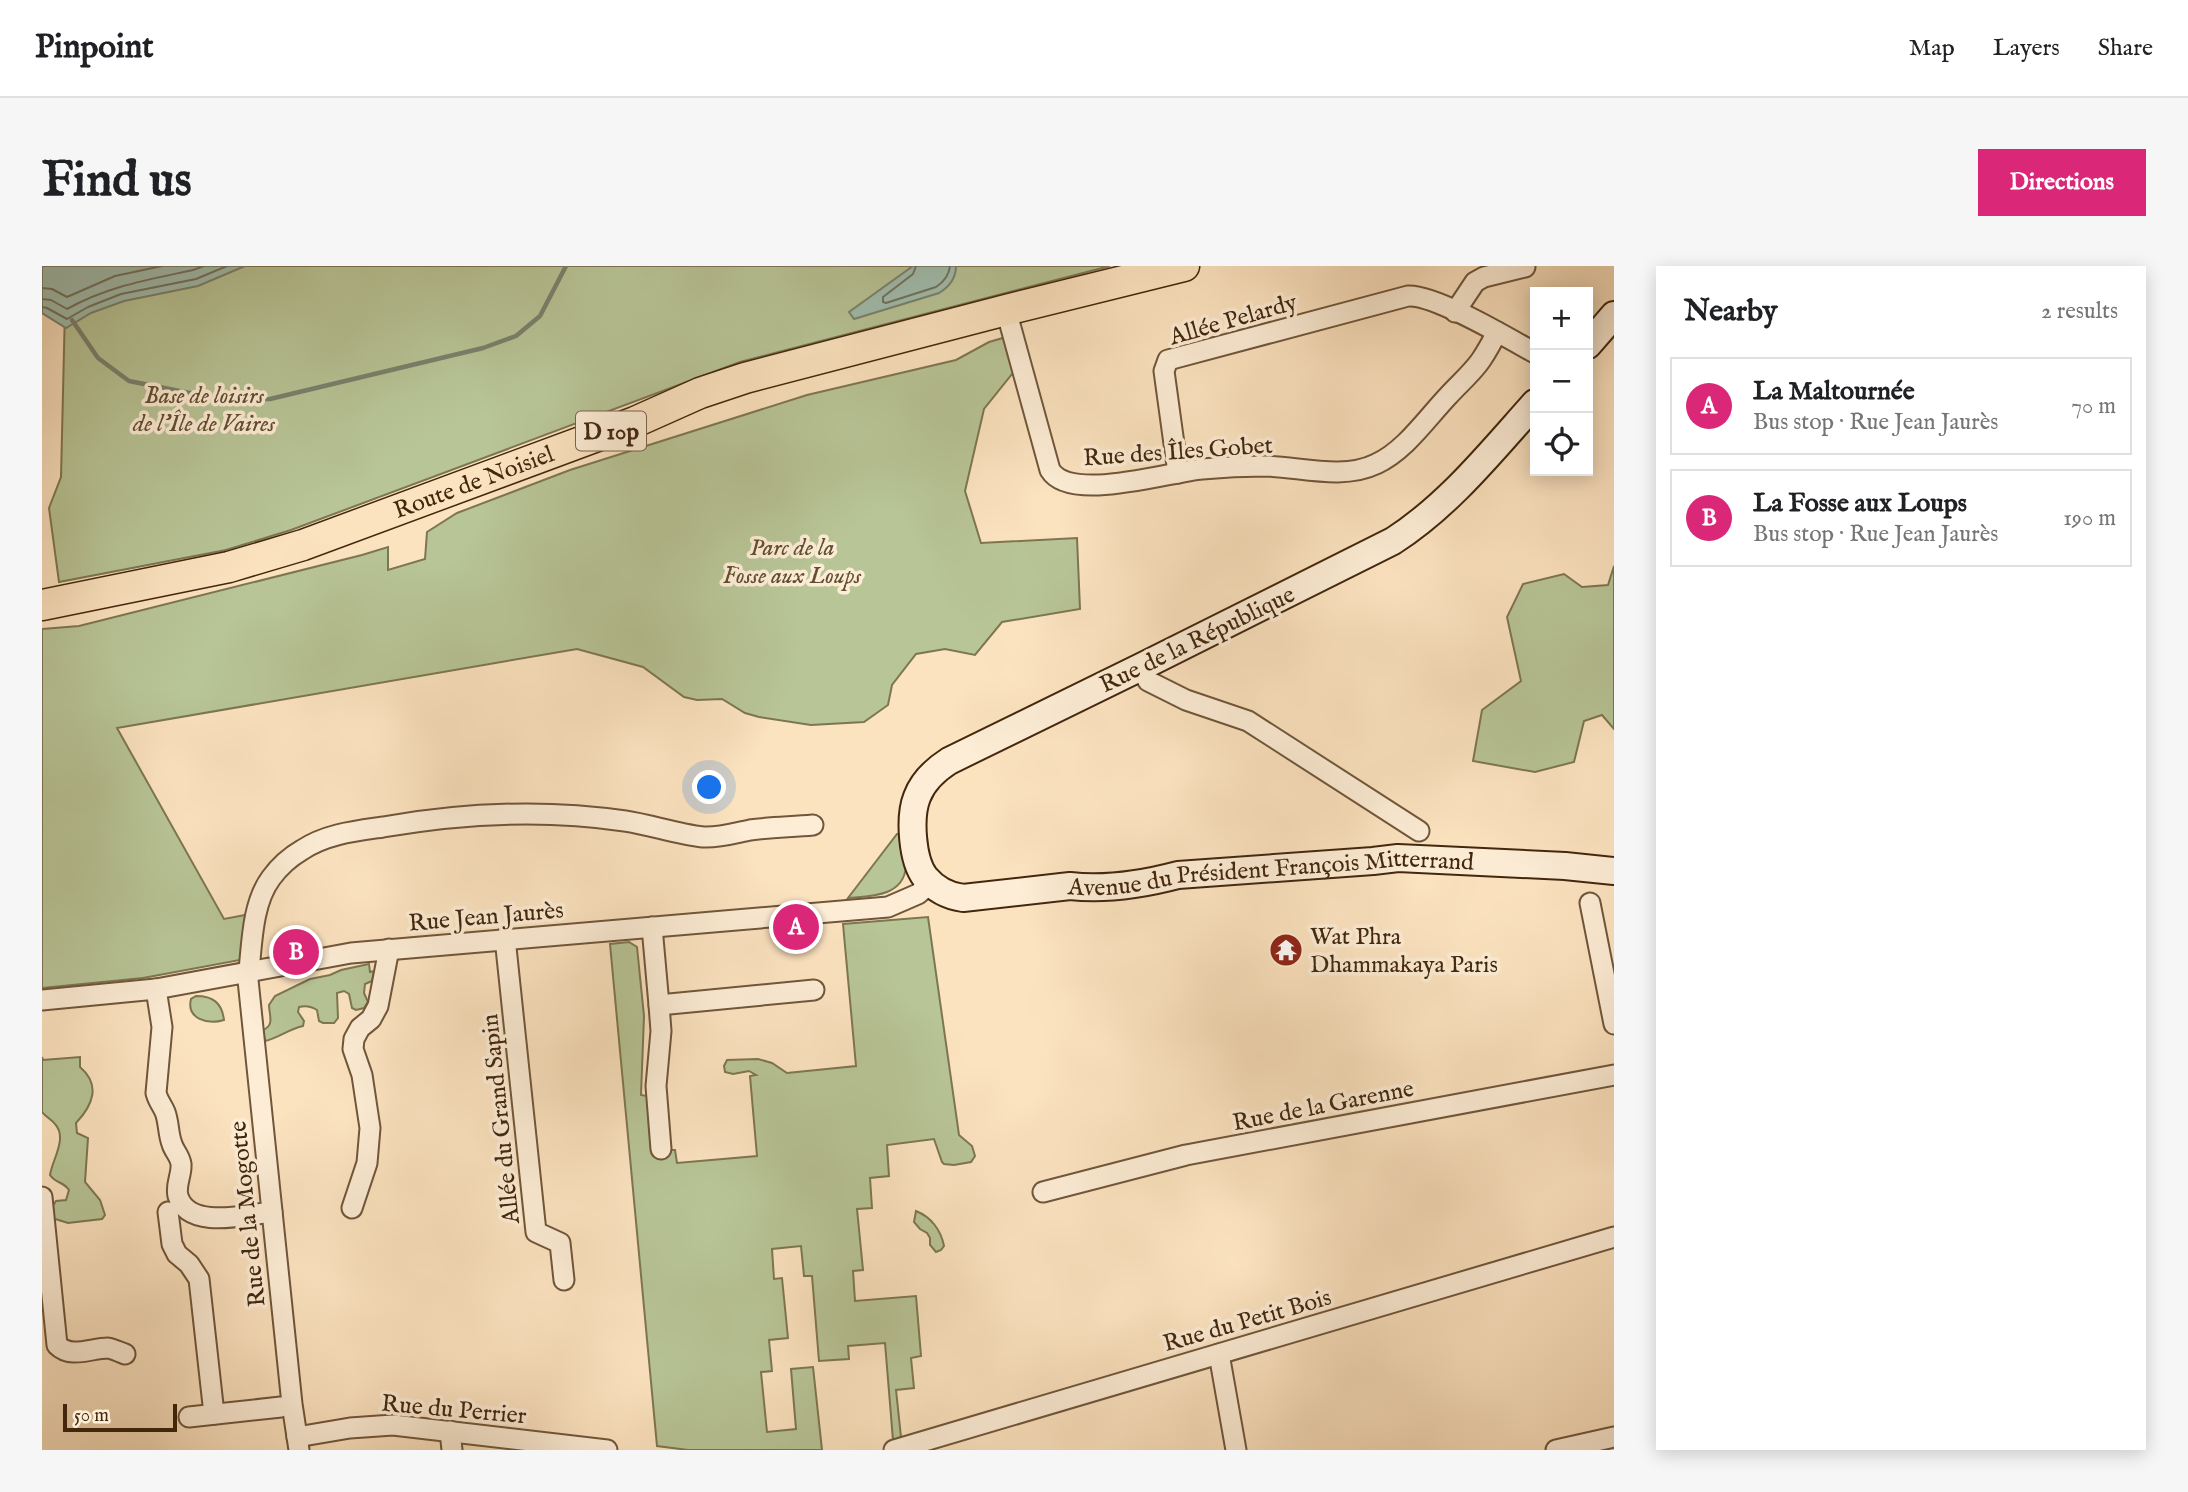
<!DOCTYPE html>
<meta charset="utf-8">
<style>
:root{--surface:#fff;--page:#f6f6f6;--text:#202124;--muted:#757577;--line:#e0e0e0;--accent:#db2777}
body{margin:0;font-family:"IM FELL English",serif;background:var(--page);color:var(--text)}
.controls{position:absolute;right:21px;top:21px;display:grid;overflow:hidden;border-radius:0px;box-shadow:0 4px 18px #0003}
.controls button{width:63px;height:63px;display:grid;place-items:center;padding:0;border:0;border-bottom:2px solid var(--line);background:var(--surface);color:var(--text);font:35px sans-serif}
.scale{position:absolute;left:21px;bottom:18px;width:114px;box-sizing:border-box;padding-left:7px;border:4px solid #42270d;border-top:0;font-size:19px;line-height:24px;white-space:nowrap;color:#42270d;-webkit-text-stroke:5px #fdedd6;paint-order:stroke}
.you{position:absolute;left:668px;top:522px;width:24px;height:24px;margin:-18px;border:5px solid #fff;border-radius:50%;background:#1a73e8;box-shadow:0 0 0 10px #1a73e833}
.badge{display:grid;place-items:center;width:46px;height:46px;border-radius:50%;background:var(--accent);color:#fff;font-size:23px;font-weight:700}
.pin{position:absolute;translate:-50% -50%;border:4px solid #fff;box-shadow:0 2px 7px #0006}
.list{margin:0;padding:0;list-style:none}
h2{display:flex;justify-content:space-between;align-items:center;height:91px;margin:0;padding:0 28px;font-size:30px}
h2 small{font-size:23px;font-weight:400;color:var(--muted)}
.list li{display:grid;grid-template-columns:46px 1fr auto;gap:21px;align-items:center;box-sizing:border-box;height:98px;margin:0 14px 14px;padding:0 14px;border:2px solid var(--line);border-radius:0px}
.list b{display:block;font-size:26px;white-space:nowrap}
.list p{margin:0;font-size:23px;white-space:nowrap;color:var(--muted)}
.list em{font-size:23px;font-style:normal;color:var(--muted)}
.icon{flex:none;width:38px;height:38px;fill:none;stroke:currentColor;stroke-width:2;stroke-linecap:round;stroke-linejoin:round}
.map{position:relative;flex:none;width:1572px;height:1184px;overflow:hidden;border-radius:0px}
header{display:flex;align-items:center;gap:42px;box-sizing:border-box;height:98px;padding:0 35px;background:var(--surface);border-bottom:2px solid var(--line)}
header strong{font-size:33px}
nav{display:flex;gap:38px;margin-inline-start:auto;font-size:24px}
.intro{display:flex;align-items:center;justify-content:space-between;box-sizing:border-box;height:168px;padding:0 42px}
h1{margin:0;font-size:49px}
.button{padding:18px 32px;border-radius:0px;background:var(--accent);color:#fff;font-size:24px;font-weight:700}
main{display:flex;gap:42px;padding:0 42px}
aside{flex:1;background:var(--surface);border-radius:0px;box-shadow:0 4px 18px #0003}
.map>svg:first-child{display:block}
.green{fill:#b8c597;stroke:#7d7652;stroke-width:2}
.water{fill:#a0beaf;stroke:#7a826e;stroke-width:2}
.lines{fill:none;stroke-linecap:round;stroke-linejoin:round}
.shore{stroke:#71725e;stroke-width:2}
.stream{stroke:#7a826e;stroke-width:4.5}
.street-casing{stroke:#70563a;stroke-width:23}
.secondary-casing{stroke:#42270d;stroke-width:30}
.primary-casing{stroke:#42270d;stroke-width:33}
.street{stroke:#fdedd6;stroke-width:19}
.secondary{stroke:#fdedd6;stroke-width:26}
.primary{stroke:#fce3c0;stroke-width:30}
.labels{text-anchor:middle;stroke-width:7;stroke-linejoin:round;paint-order:stroke}
.shield{fill:#fdedd6;stroke:#7a6249;stroke-width:2}
.shield-label{font-size:23px;font-weight:bold;fill:#42270d}
.street-label{font-size:24px;fill:#42270d;stroke:#fdedd6}
.park-label{font-size:24px;font-style:italic;fill:#604e30;stroke:#fdedd6}
.poi-label{font-size:24px;fill:#42270d;stroke:#fdedd6;text-anchor:start}
</style>
<header>
<strong>Pinpoint</strong>
<nav><a>Map</a><a>Layers</a><a>Share</a></nav>
</header>
<div class="intro"><h1>Find us</h1><a class="button">Directions</a></div>
<main>
<div class="map">
<svg width="1572" height="1184" viewBox="0 0 1572 1184">
<rect width="100%" height="100%" fill="#fce3c0"/>
<filter id="stains"><feTurbulence type="fractalNoise" baseFrequency=".00286" numOctaves="4"/><feColorMatrix values="0 0 0 0 .2 0 0 0 0 .09 0 0 0 0 .02 0 0 0 .5 -.17"/></filter>
<radialGradient id="worn" r=".72"><stop offset=".6" stop-color="#630" stop-opacity="0"/><stop offset="1" stop-color="#630" stop-opacity=".3"/></radialGradient>
<g class="green">
<polygon points="46,0 1068,0 698,96 249,264 184,284 17,316 7,242 19,211 23,42"/>
<polygon points="964,71 974,103 942,143 923,225 939,277 1035,272 1038,343 960,356 933,389 903,383 874,388 850,419 846,439 822,456 769,459 717,451 703,447 680,433 655,434 642,431 601,401 535,383 75,462 182,653 203,649 198,694 101,712 0,722 0,363 37,360 320,289 346,281 346,304 383,293 385,266 415,247 528,204 765,129 914,94 947,76"/>
<polygon points="1572,300 1572,463 1560,449 1542,455 1532,496 1493,506 1431,495 1440,444 1479,415 1465,351 1481,318 1522,308 1540,321 1566,319"/>
<path d="M 855,568 L 859,568 C 861,578 865,590 864,601 C 861,631 828,630 806,632 Z"/>
<polygon points="886,651 917,869 930,880 933,890 929,896 912,899 902,898 900,896 892,873 845,879 847,910 828,912 830,942 815,943 821,1004 811,1005 813,1035 874,1030 879,1090 869,1092 872,1122 854,1124 859,1171 851,1174 843,1077 806,1080 807,1093 777,1095 770,1010 762,1010 759,980 730,983 732,1013 740,1012 746,1072 727,1074 730,1105 719,1106 725,1166 754,1163 749,1103 771,1101 780,1184 646,1184 615,1180 568,678 587,676 595,681 602,750 599,829 605,830 609,884 633,884 635,897 715,890 708,810 714,809 707,805 691,808 683,806 682,800 685,794 716,793 730,797 745,807 814,800 801,658"/>
<path d="M 327,698 L 328,706 L 332,705 L 330,715 L 323,718 L 322,727 L 326,736 L 322,742 L 314,744 L 310,742 L 307,728 L 302,725 L 295,727 L 296,752 L 292,757 L 281,757 L 277,755 L 275,744 C 269,740 264,739 257,741 L 256,746 L 262,755 L 261,760 C 247,763 236,772 223,775 L 221,764 C 233,759 227,749 227,739 L 233,730 L 268,713 L 288,709 L 299,704 Z"/>
<path d="M 154,730 C 171,730 180,737 182,754 C 166,759 144,753 149,733 Z"/>
<path d="M 0,791 L 1,794 L 38,791 L 38,801 C 59,819 51,839 34,857 L 35,867 L 46,872 L 43,916 L 58,934 L 63,949 L 60,953 L 26,957 L 10,952 L 10,941 L 14,935 L 24,934 L 27,924 C 22,916 13,917 8,909 C 10,894 26,872 13,858 C 9,853 4,851 0,846 Z"/>
<path d="M 874,945 C 889,951 899,964 902,980 L 899,984 L 894,986 L 888,979 L 888,972 L 885,967 L 878,963 L 872,956 Z"/>
</g>
<g class="water">
<polygon points="0,0 203,0 156,20 82,35 49,47 24,62 0,47"/>
<path d="M 871,0 L 914,0 C 914,12 907,21 897,27 L 812,53 L 807,46 Z"/>
</g>
<g class="lines">
<g class="shore">
<path d="M 874,0 L 871,8 L 841,31 L 841,36 L 844,37 L 894,21 C 902,16 907,9 908,0"/>
<polyline points="0,22 10,23 25,31 73,10 120,0"/>
<path d="M 0,33 L 9,34 L 25,43 C 67,20 105,14 151,4 L 162,0"/>
<polyline points="0,41 5,42 25,53 46,41 79,28 154,13 185,0"/>
</g>
<polyline class="stream" points="30,54 56,92 87,115 183,134 228,133 441,82 474,70 498,50 524,0"/>
<defs>
<g id="street">
<path d="M 964,44 L 1008,204 C 1028,237 1126,206 1160,203 C 1181,201 1203,200 1224,200 C 1259,201 1301,214 1334,198 C 1363,185 1385,152 1407,129 C 1417,118 1430,107 1439,94 C 1445,85 1450,76 1455,66"/>
<polyline points="1413,46 1433,16 1442,11 1483,1"/>
<path d="M 1136,207 L 1122,105 L 1126,94 L 1366,30 C 1392,28 1466,72 1493,87"/>
<polyline points="1099,401 1106,415 1144,434 1206,455 1377,565"/>
<polyline points="1548,637 1572,758"/>
<polyline points="610,661 617,739 619,765 614,820 619,883"/>
<polyline points="463,672 494,966 518,977 522,1014"/>
<path d="M 114,723 L 120,761 L 114,827 C 116,835 120,839 123,846 C 127,856 126,868 130,878 C 132,885 138,890 139,898 C 140,909 133,919 136,930 C 146,964 203,949 230,946"/>
<polyline points="0,734 114,723 309,687 846,641 876,628 889,617"/>
<polyline points="617,739 772,724"/>
<polyline points="1001,926 1144,889 1572,809"/>
<path d="M 0,931 L 15,1079 C 29,1093 49,1082 66,1082 C 72,1083 77,1086 83,1088"/>
<polyline points="310,942 325,897 328,862 320,809 311,783 312,773 318,762 329,753 336,740 347,683"/>
<polyline points="126,946 130,978 135,988 147,998 157,1013 172,1148"/>
<polyline points="1177,1088 1194,1184"/>
<polyline points="147,1151 239,1141"/>
<polyline points="408,1165 410,1184"/>
<polyline points="255,1171 308,1162 351,1159 565,1184"/>
<path d="M 257,1184 L 250,1138 L 206,714 C 210,682 209,639 229,612 C 237,601 248,591 260,584 C 284,568 313,565 341,561 C 421,547 502,543 583,555 C 609,559 635,568 661,571 C 677,572 693,567 708,564 C 729,561 750,561 771,559"/>
<polyline points="852,1184 1572,971"/>
<polyline points="1514,1184 1572,1171"/>
</g>
<g id="secondary">
<polyline points="1546,79 1572,49"/>
<path id="s1" d="M 1493,137 C 1449,186 1407,239 1351,275 L 1099,401 L 907,495 C 893,504 881,515 875,531 C 867,551 870,594 883,611 C 893,623 906,630 921,632 L 1028,620 C 1064,624 1102,618 1136,609 L 1331,595 L 1356,592 L 1523,600 L 1572,605"/>
</g>
<g id="primary">
<path id="s2" d="M 0,339 L 187,301 L 261,279 L 593,156 L 658,127 L 703,112 L 964,44 L 1142,0"/>
</g>
</defs>
<use href="#street" class="street-casing"/>
<use href="#secondary" class="secondary-casing"/>
<use href="#primary" class="primary-casing"/>
<use href="#street" class="street"/>
<use href="#secondary" class="secondary"/>
<use href="#primary" class="primary"/>
</g>
<defs>
<symbol id="temple-disc" viewBox="-11 -11 22 22"><circle r="9.5" fill="#8f2418" stroke="#fdedd6"/><path d="M0-6L5-2H3V0L6.5 2.5H4V6H1.5V3h-3V6H-4V2.5H-6.5L-3 0V-2H-5Z" fill="#fff"/></symbol>
</defs>
<g fill-rule="evenodd">
<use href="#temple-disc" x="1225" y="665" width="38" height="38"/>
</g>
<g class="labels">
<rect class="shield" x="534" y="145.5" width="70" height="39" rx="5"/>
<g class="shield-label">
<text x="569" y="173">D 10p</text>
</g>
<g class="street-label">
<text transform="translate(1191 53) rotate(-16)" y="8">Allée Pelardy</text>
<text transform="translate(1136 185) rotate(-4)" y="8">Rue des Îles Gobet</text>
<text dy="8" stroke="none"><textPath href="#s2" startOffset="450">Route de Noisiel</textPath></text>
<text transform="translate(1155 373) rotate(-26)" y="8">Rue de la République</text>
<text dy="8" stroke="none"><textPath href="#s1" startOffset="1180">Avenue du Président François Mitterrand</textPath></text>
<text transform="translate(444 650) rotate(-5)" y="8">Rue Jean Jaurès</text>
<text transform="translate(1281 839) rotate(-11)" y="8">Rue de la Garenne</text>
<text transform="translate(458 853) rotate(-96)" y="8">Allée du Grand Sapin</text>
<text transform="translate(205 948) rotate(-96)" y="8">Rue de la Mogotte</text>
<text transform="translate(1205 1054) rotate(-16)" y="8">Rue du Petit Bois</text>
<text transform="translate(412 1143) rotate(5)" y="8">Rue du Perrier</text>
</g>
<g class="park-label">
<text x="162" y="137">Base de loisirs<tspan x="162" dy="28">de l'Île de Vaires</tspan></text>
<text x="750" y="289">Parc de la<tspan x="750" dy="28">Fosse aux Loups</tspan></text>
</g>
<g class="poi-label">
<text x="1268" y="678">Wat Phra<tspan x="1268" dy="28">Dhammakaya Paris</tspan></text>
</g>
</g>
<rect width="100%" height="100%" filter="url(#stains)"/>
<rect width="100%" height="100%" fill="url(#worn)"/>
</svg>
<div class="controls">
<button>+</button>
<button>−</button>
<button><svg class="icon" aria-label="locate" viewBox="0 0 24 24"><circle cx="12" cy="12" r="6"/><path d="M12 2v4M12 18v4M2 12h4M18 12h4"/></svg></button>
</div>
<div class="scale">50 m</div>
<div class="you"></div>
<div class="pin badge" style="left:754px;top:661px">A</div>
<div class="pin badge" style="left:254px;top:686px">B</div>
</div>
<aside>
<h2>Nearby<small>2 results</small></h2>
<ul class="list">
<li><span class="badge">A</span><div><b>La Maltournée</b><p>Bus stop · Rue Jean Jaurès</p></div><em>70 m</em></li>
<li><span class="badge">B</span><div><b>La Fosse aux Loups</b><p>Bus stop · Rue Jean Jaurès</p></div><em>190 m</em></li>
</ul>
</aside>
</main>
